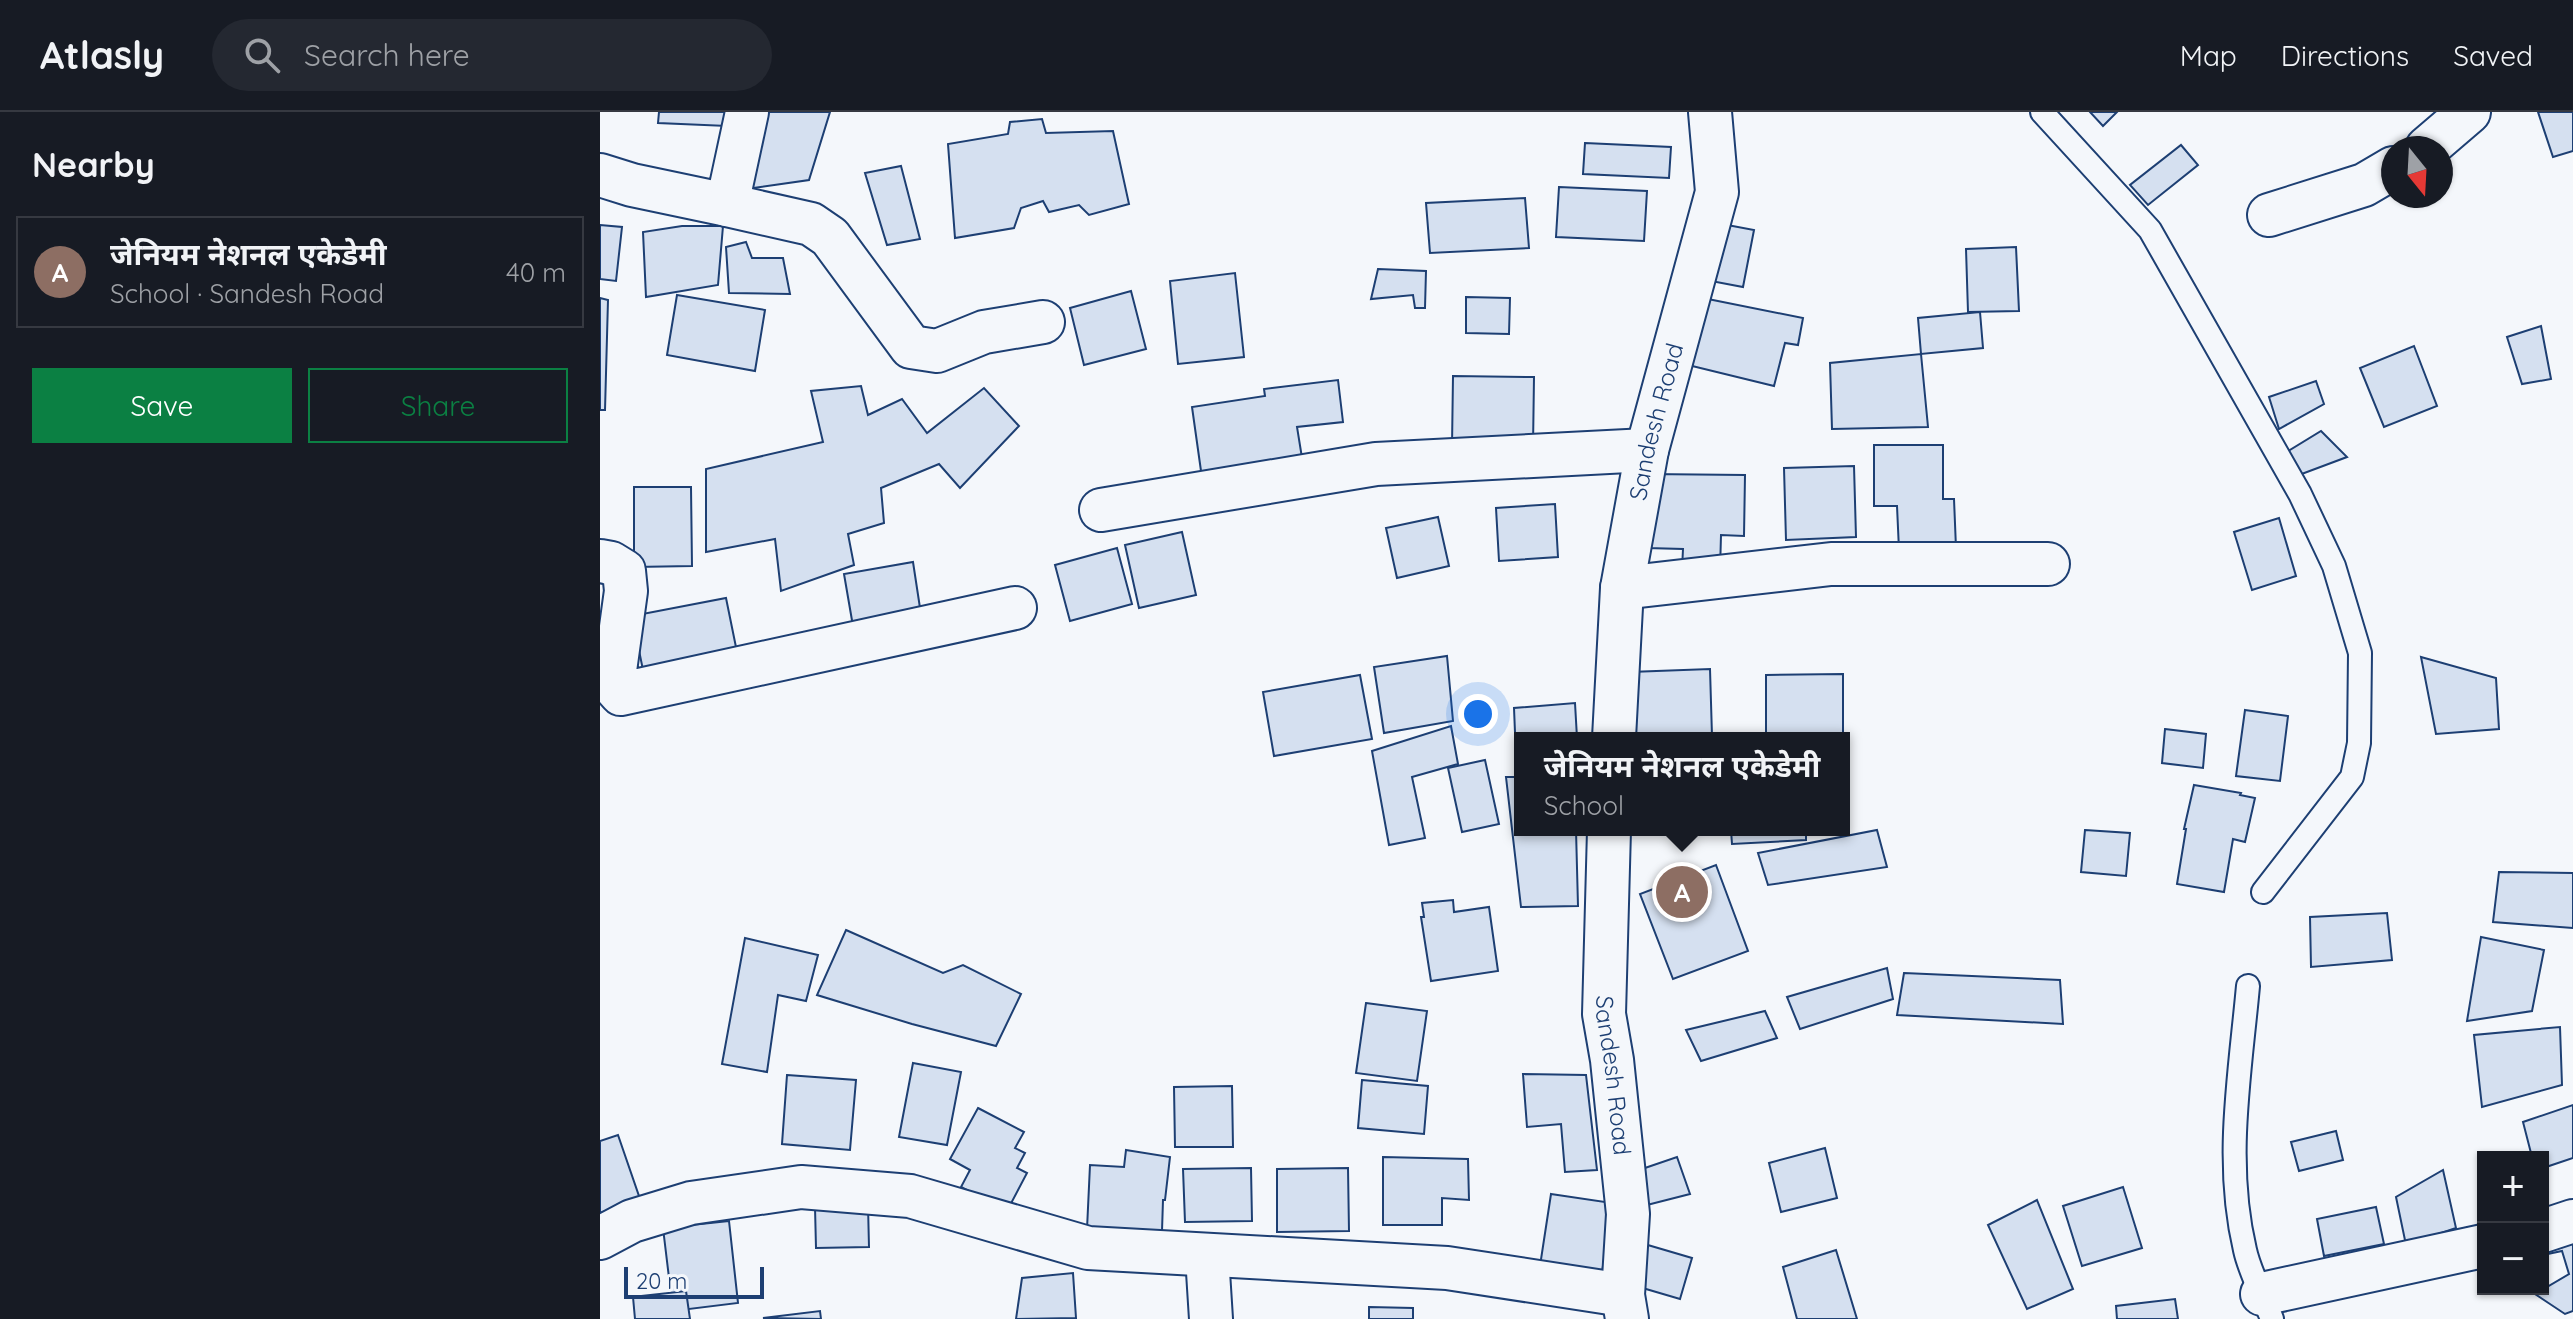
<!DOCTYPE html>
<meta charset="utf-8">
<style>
:root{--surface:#171b24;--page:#242831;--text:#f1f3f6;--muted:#9ea1a6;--line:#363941;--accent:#0b8043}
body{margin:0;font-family:Quicksand,"Noto Sans Devanagari",sans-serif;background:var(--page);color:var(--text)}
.controls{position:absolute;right:24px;bottom:24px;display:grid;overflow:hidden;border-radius:0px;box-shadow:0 2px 6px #0004}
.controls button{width:72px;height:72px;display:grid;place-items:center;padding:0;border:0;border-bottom:2px solid var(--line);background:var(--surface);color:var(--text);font:40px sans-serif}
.compass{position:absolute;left:1781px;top:24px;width:72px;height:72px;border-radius:50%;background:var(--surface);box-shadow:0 2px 6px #0004;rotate:162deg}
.scale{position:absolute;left:24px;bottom:20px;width:140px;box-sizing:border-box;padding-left:8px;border:4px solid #1d3f73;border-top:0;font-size:22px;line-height:28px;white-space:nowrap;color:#1d3f73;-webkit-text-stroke:6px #f4f7fb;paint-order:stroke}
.you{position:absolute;left:878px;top:602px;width:28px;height:28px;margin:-20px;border:6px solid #fff;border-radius:50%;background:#1a73e8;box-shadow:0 0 0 12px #1a73e833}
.badge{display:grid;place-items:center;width:52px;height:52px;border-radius:50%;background:var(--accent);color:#fff;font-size:26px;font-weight:700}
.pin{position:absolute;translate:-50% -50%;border:4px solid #fff;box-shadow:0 2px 8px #0006}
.popup{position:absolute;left:914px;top:620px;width:336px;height:104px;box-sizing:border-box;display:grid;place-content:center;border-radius:0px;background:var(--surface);filter:drop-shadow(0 2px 6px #0005);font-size:26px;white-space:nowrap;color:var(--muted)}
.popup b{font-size:30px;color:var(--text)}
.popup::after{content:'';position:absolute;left:50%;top:100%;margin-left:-16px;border:16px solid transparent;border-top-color:var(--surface)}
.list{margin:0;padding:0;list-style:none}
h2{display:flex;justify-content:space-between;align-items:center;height:104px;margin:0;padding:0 32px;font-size:34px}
h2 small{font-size:26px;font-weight:400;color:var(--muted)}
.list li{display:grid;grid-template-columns:52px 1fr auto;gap:24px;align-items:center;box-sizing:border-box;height:112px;margin:0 16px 16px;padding:0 16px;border:2px solid var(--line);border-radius:0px}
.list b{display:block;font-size:30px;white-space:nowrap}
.list p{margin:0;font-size:26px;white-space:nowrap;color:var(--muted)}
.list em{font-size:26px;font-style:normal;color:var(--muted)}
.actions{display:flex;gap:16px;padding:24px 32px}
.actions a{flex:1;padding:18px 0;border:2px solid var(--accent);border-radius:0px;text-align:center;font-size:28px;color:var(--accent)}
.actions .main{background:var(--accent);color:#fff}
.icon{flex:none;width:44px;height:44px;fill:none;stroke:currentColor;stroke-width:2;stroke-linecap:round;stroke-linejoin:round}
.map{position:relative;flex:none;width:1973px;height:1207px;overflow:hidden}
header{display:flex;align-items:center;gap:48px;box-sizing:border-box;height:112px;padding:0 40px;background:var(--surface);border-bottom:2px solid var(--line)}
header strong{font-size:38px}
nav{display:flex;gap:44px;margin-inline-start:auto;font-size:28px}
.search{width:560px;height:72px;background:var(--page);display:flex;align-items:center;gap:20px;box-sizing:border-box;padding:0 28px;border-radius:44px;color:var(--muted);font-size:30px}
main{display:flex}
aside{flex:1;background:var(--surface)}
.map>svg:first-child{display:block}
.building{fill:#d5e0f0;stroke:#1d3f73;stroke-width:2}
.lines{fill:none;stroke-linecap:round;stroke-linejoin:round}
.service-casing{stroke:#1d3f73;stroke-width:26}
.minor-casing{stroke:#1d3f73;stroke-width:46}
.service{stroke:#f4f7fb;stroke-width:22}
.minor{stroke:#f4f7fb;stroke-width:42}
.labels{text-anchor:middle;stroke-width:6;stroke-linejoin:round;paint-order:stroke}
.street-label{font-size:24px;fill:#1d3f73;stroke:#f4f7fb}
</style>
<header>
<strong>Atlasly</strong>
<div class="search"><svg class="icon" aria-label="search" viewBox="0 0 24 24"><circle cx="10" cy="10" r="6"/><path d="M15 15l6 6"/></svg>Search here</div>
<nav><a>Map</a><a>Directions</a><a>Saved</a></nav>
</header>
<main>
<aside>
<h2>Nearby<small></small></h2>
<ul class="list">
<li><span class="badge" style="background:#8d6e63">A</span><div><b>जेनियम नेशनल एकेडेमी</b><p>School · Sandesh Road</p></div><em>40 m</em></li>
</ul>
<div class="actions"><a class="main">Save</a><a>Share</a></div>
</aside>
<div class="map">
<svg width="1973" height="1207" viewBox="0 0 1973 1207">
<rect width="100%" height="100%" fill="#f4f7fb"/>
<g class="building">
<polygon points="59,0 127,0 127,14 58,11"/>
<polygon points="155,0 230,0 209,68 139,78"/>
<polygon points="1490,0 1517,0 1503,14"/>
<polygon points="1938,0 1973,0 1973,39 1953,45"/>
<polygon points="442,7 446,21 513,19 529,92 489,103 479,93 449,100 443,89 421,96 414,116 355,126 348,32 408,22 410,10"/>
<polygon points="985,31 1071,35 1069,66 983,62"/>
<polygon points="1581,33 1598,53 1548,93 1530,73"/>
<polygon points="301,54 320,127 287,133 265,61"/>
<polygon points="959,75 1047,79 1044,129 956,125"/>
<polygon points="925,86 929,136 830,141 826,91"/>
<polygon points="1122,112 1154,118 1143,175 1111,169"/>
<polygon points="0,113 22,115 16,169 0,167"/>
<polygon points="82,114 123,114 118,173 46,185 43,120"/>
<polygon points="146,130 152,146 183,146 190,182 129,181 126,135"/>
<polygon points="1416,135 1419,199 1368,200 1366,137"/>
<polygon points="778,157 826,159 825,196 815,196 813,183 771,187"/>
<polygon points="635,161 644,245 578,252 570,169"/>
<polygon points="531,179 546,237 484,253 470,196"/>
<polygon points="77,183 165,198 155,259 67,243"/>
<polygon points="866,185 910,186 909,222 866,221"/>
<polygon points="1098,185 1203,206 1198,233 1185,231 1174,274 1088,253"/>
<polygon points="0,186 8,188 5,298 0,298"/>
<polygon points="1380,200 1383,236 1321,242 1318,206"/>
<polygon points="1941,214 1951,267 1922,272 1907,225"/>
<polygon points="1814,234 1837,294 1784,315 1760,256"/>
<polygon points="1321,242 1328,315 1232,317 1230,251"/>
<polygon points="853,264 934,265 933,335 852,334"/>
<polygon points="738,268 743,310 697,315 703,352 602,366 592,295 665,284 664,277"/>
<polygon points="1716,269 1724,292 1679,317 1669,285"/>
<polygon points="261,274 268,303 302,287 327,321 384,276 419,314 360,376 339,352 281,376 284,411 248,422 254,453 181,479 175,427 106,440 106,357 223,330 211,279"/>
<polygon points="1721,319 1747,345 1699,363 1685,341"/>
<polygon points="1274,333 1343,333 1343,387 1354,387 1356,436 1299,438 1297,394 1274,394"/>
<polygon points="1254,354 1256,425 1186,428 1184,356"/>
<polygon points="1048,362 1145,363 1144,424 1121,423 1120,459 1082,458 1083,437 1047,436"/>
<polygon points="34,375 91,375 92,454 34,455"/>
<polygon points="955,392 958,445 899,449 896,396"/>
<polygon points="838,405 849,454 797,466 786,416"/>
<polygon points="1679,406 1696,464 1652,478 1634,420"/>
<polygon points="582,420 596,483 539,496 525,433"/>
<polygon points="517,436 532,492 470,509 455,453"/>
<polygon points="313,450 322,509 254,520 244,462"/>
<polygon points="126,486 138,545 44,563 32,504"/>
<polygon points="847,544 853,609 784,621 774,555"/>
<polygon points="1821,545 1896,566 1899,617 1836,622"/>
<polygon points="1110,557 1112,624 1032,626 1030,560"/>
<polygon points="1243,562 1243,626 1166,626 1166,563"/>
<polygon points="760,563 772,627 674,644 663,580"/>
<polygon points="975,591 977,626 920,626 920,645 916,645 914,596"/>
<polygon points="1645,598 1688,604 1680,669 1636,664"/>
<polygon points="851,614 858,652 812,665 825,726 789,733 772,639"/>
<polygon points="1565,617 1606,622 1603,656 1562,651"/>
<polygon points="885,648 899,712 862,720 848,656"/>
<polygon points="906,665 920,665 920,718 976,718 978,794 921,795"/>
<polygon points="1594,673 1641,681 1640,683 1655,686 1645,730 1633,727 1624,780 1577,772 1586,717 1584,717"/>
<polygon points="1131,718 1206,718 1206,728 1132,732"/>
<polygon points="1277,718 1287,755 1168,773 1158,741"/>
<polygon points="1485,718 1530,721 1526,764 1481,760"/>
<polygon points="1116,753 1148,839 1073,867 1040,782"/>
<polygon points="1899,760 1973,761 1973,816 1893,810"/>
<polygon points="853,788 854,800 889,795 898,859 831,869 821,805 824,805 822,791"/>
<polygon points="1787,801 1792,848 1711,855 1710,805"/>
<polygon points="246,818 343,861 363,853 421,882 396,934 312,912 217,883"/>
<polygon points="1881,825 1944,838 1932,899 1867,909"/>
<polygon points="145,826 218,843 206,889 178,883 167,960 122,952"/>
<polygon points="1287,856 1293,887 1200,917 1187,885"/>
<polygon points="1304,861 1460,868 1463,912 1297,903"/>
<polygon points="766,891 827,899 817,969 756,961"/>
<polygon points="1165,899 1177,926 1101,949 1086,918"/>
<polygon points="1960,915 1962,973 1882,995 1874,923"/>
<polygon points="313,951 361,960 347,1033 299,1025"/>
<polygon points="923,962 986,963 997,1058 965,1060 961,1012 927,1015"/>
<polygon points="187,963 256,968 250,1038 182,1032"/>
<polygon points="762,968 828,974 824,1022 758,1016"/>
<polygon points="632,974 633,1035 575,1035 574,975"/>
<polygon points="1973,993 1973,1046 1943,1056 1943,1045 1932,1045 1923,1010"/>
<polygon points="378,996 424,1020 415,1036 425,1041 417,1056 427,1061 407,1099 361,1075 370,1058 350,1047"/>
<polygon points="1736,1019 1743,1048 1699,1059 1691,1030"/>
<polygon points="18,1023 40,1087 0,1101 0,1029"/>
<polygon points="1225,1036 1237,1086 1181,1100 1169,1051"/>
<polygon points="526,1038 570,1045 565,1088 563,1088 562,1119 487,1117 490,1053 524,1055"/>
<polygon points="783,1045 868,1047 869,1088 842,1086 842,1113 783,1113"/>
<polygon points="1077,1045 1090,1082 1047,1093 1042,1057"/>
<polygon points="651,1056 652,1109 585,1110 583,1057"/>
<polygon points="748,1056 749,1119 677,1120 677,1057"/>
<polygon points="1843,1058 1856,1116 1806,1133 1796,1085"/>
<polygon points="1523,1075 1542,1136 1482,1154 1463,1094"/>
<polygon points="951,1082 1012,1091 1000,1175 938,1167"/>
<polygon points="1437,1088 1473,1177 1427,1197 1388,1113"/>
<polygon points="268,1093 269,1135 216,1136 215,1095"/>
<polygon points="1776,1095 1784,1132 1724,1144 1717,1107"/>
<polygon points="129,1109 138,1191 73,1199 63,1116"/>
<polygon points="1973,1122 1973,1199 1965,1202 1935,1182 1969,1162 1962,1139 1943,1143 1943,1129"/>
<polygon points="1041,1131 1092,1146 1080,1187 1029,1172"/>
<polygon points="1236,1138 1257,1207 1197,1207 1183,1155"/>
<polygon points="473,1161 476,1206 416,1207 422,1166"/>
<polygon points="86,1179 90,1207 35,1207 33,1185"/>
<polygon points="1575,1187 1578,1207 1517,1207 1516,1194"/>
<polygon points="769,1195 813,1196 813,1207 769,1207"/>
<polygon points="220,1199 221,1207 163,1206"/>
</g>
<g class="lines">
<defs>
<g id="service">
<polyline points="1442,0 1550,118 1700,382 1734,454 1760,541 1759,631 1752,665 1663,780"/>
<path d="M 1648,874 C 1640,962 1624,1050 1645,1138 C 1650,1161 1663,1184 1672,1207"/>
</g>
<g id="minor">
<polyline points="1827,36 1869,0"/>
<polyline points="0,63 32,73 127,93 147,0"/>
<polyline points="127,93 211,112 230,125 311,235 337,239 384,220 443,210"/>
<polyline points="1669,103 1764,73 1793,56"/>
<polyline points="501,398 776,352 1047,338"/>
<polyline points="0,449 11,451 24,459 26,479 13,573 21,582 415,496"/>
<polyline points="1022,476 1231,452 1448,452"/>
<path id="s1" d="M 1014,626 L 1022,476 L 1047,338 L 1117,80 L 1110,0"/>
<path id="s2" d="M 1009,718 L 1004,902 L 1012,948 L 1028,1102 L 1023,1183 L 1027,1207"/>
<polyline points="1943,1119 1973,1109"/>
<polyline points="0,1126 32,1109 91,1091 201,1075 310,1084 488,1136 847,1156 1023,1183"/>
<polyline points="607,1144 611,1207"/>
<polyline points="1662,1182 1883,1134"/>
</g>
</defs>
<use href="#service" class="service-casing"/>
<use href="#minor" class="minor-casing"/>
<use href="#service" class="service"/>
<use href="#minor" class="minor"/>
</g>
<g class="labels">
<g class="street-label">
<text dy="8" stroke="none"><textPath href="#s1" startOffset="320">Sandesh Road</textPath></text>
<text dy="8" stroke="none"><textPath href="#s2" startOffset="246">Sandesh Road</textPath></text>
</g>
</g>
</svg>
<div class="controls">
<button>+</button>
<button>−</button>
</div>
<svg class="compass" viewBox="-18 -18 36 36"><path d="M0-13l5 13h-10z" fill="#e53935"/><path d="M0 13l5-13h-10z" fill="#9ea1a6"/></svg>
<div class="scale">20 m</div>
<div class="you"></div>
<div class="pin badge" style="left:1082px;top:780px;background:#8d6e63">A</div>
<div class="popup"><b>जेनियम नेशनल एकेडेमी</b>School</div>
</div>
</main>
